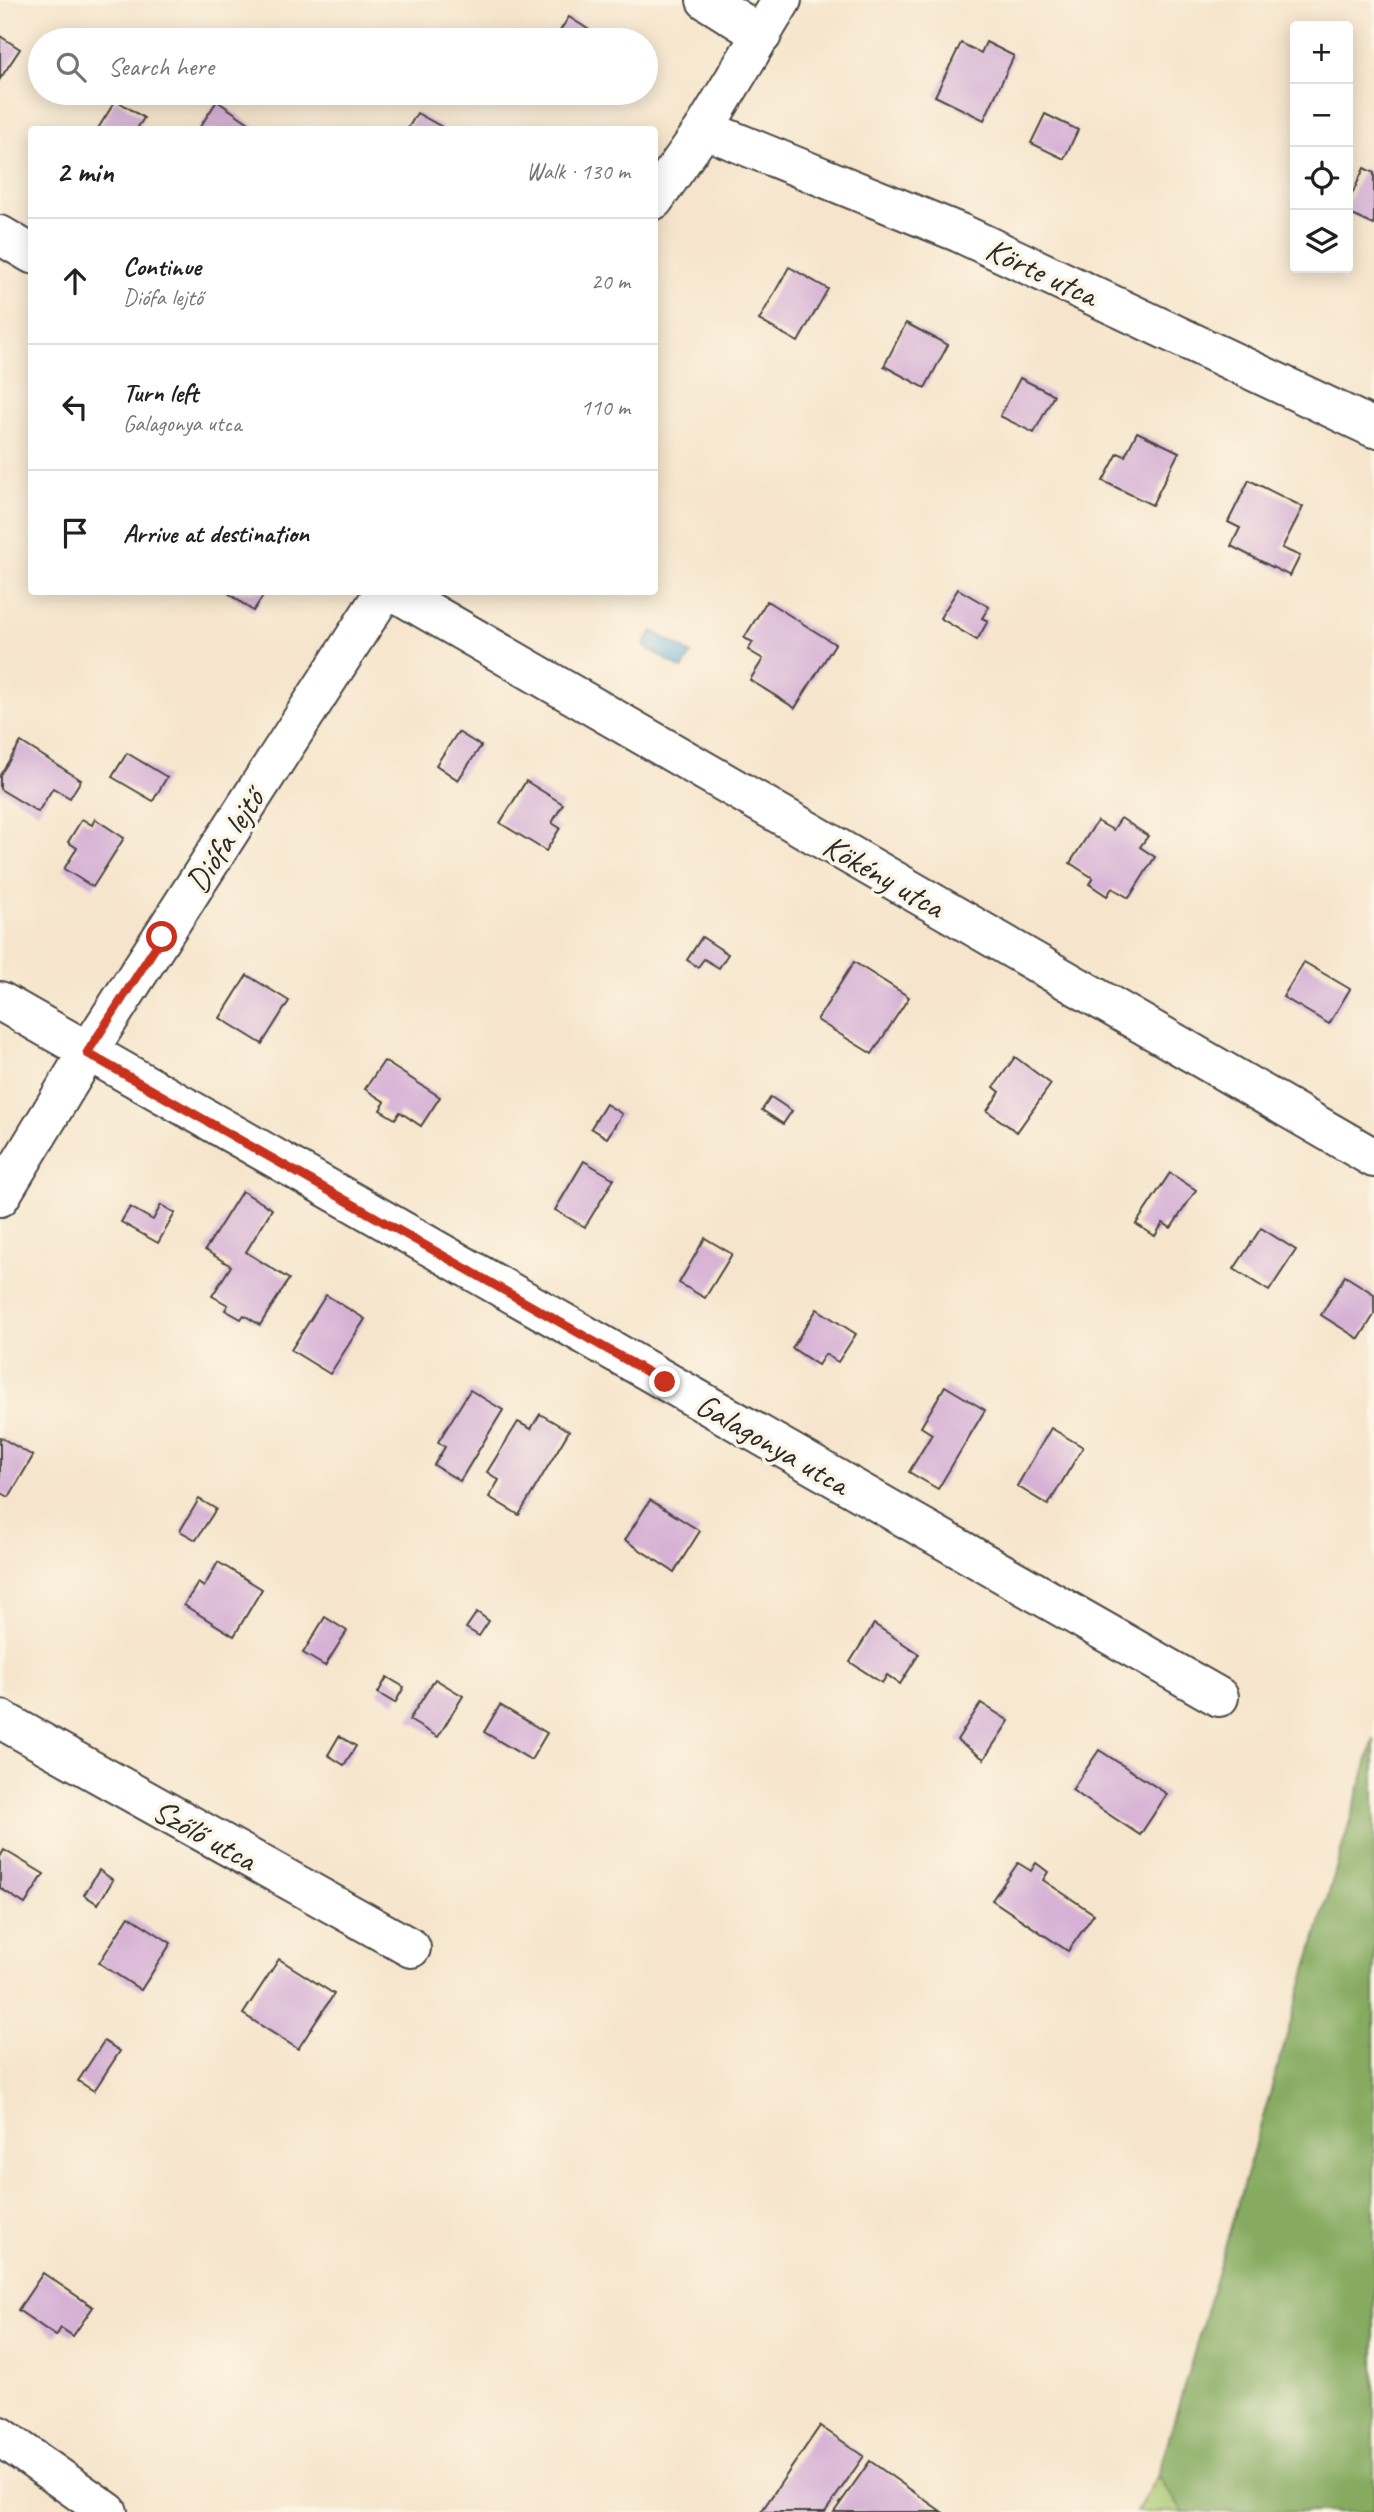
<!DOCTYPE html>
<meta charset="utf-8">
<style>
:root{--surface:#fff;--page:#f6f6f6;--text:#202124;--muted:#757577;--line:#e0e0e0}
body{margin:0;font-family:Caveat,sans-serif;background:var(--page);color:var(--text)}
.controls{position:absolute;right:21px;top:21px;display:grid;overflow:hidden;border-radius:7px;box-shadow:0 4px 18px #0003}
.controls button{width:63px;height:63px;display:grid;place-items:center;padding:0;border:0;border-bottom:2px solid var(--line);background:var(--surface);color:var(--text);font:35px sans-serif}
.stop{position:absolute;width:21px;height:21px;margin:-16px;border:5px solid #c8321e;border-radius:50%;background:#fff}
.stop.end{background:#c8321e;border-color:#fff;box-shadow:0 2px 7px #0008}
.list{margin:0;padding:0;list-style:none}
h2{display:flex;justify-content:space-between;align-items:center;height:91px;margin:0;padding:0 28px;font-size:30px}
h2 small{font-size:23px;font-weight:400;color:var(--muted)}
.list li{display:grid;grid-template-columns:46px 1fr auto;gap:21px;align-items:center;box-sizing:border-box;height:126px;padding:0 28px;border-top:2px solid var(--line)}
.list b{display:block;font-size:26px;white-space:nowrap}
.list p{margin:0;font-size:23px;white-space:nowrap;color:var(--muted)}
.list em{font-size:23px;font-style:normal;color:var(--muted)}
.icon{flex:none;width:38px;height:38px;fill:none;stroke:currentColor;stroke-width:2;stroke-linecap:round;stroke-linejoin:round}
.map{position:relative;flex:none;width:1374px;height:2512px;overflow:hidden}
.search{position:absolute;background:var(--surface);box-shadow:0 4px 18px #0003;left:28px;top:28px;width:630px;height:77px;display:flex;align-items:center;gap:18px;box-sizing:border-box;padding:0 24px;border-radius:38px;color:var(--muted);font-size:26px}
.panel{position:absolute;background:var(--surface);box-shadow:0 4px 18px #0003;left:28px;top:126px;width:630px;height:469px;border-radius:7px}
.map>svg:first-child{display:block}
.green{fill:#a7c56d;stroke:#69784c;stroke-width:2}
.forest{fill:#85aa60;stroke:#586a46;stroke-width:2}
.water{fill:#61adda;stroke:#466c82;stroke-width:2}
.building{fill:#d6b1d5}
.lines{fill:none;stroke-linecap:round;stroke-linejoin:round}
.minor-casing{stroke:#494743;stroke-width:42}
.minor{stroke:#fff;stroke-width:38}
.route{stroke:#c8321e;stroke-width:9}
.labels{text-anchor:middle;stroke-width:7;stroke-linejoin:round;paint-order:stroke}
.street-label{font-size:33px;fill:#2b2b2b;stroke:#fcf5e5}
</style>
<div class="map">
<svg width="1374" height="2512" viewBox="0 0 1374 2512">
<rect width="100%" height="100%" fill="#fcf5e5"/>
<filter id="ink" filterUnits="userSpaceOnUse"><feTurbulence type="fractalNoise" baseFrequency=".0143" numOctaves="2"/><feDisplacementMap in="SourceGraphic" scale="14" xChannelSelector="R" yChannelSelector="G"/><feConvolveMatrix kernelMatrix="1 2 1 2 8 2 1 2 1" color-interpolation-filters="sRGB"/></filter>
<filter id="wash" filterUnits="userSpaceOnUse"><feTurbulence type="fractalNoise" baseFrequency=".00686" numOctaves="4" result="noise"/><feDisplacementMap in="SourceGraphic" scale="28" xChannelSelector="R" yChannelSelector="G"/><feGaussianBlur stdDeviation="1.57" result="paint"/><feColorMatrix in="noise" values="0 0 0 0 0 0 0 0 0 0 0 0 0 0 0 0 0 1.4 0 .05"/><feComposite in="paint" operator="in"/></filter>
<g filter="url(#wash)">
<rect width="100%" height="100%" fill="#f6e5cc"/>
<polygon class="green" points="1158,2475 1183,2512 1136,2512"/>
<polygon class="forest" points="1374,1739 1374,2512 1183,2512 1158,2475"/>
<polygon class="water" points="653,631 691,654 682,669 644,646"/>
<g id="blocks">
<g class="building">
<polygon points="569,17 605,40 554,40"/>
<polygon points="0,36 20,49 0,79"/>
<polygon points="986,42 1014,56 984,120 935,96 961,43 981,53"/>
<polygon points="116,100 144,118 136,130 97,130"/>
<polygon points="217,101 259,130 198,130"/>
<polygon points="417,113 442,127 441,130 407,130"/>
<polygon points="1045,114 1078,130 1064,159 1031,143"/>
<polygon points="1364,168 1374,173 1374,225 1348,213 1348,203"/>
<polygon points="789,267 828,289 798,342 759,320"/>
<polygon points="906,323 948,345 925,388 884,366"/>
<polygon points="1020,378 1054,395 1034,433 1000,416"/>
<polygon points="1137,432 1179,452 1152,505 1103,481 1118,453 1125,456"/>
<polygon points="1249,480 1303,507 1282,548 1300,556 1290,576 1231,546 1240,528 1228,522"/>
<polygon points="958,589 989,607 982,618 988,621 977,640 940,618"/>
<polygon points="227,592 266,592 253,611"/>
<polygon points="767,601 835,644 795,708 750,680 763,659 748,650 753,642 744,638"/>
<polygon points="458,732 481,746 458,780 436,765"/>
<polygon points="21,742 81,780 70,798 53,788 38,812 0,789 0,775"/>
<polygon points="127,753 167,777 153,801 112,777"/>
<polygon points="526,781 563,804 552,823 560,828 546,851 500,823"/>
<polygon points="1121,818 1148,836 1140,847 1155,857 1129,898 1112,888 1107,896 1089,884 1093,878 1070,863 1097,821 1113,830"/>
<polygon points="82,819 92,825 95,819 124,838 93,887 64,869 77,848 68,842"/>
<polygon points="702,937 728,954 719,968 704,959 698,967 687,960"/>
<polygon points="854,962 909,997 872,1054 817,1020"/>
<polygon points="1304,962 1350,989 1329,1024 1283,997"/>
<polygon points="247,975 289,1001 262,1044 220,1018"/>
<polygon points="1015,1057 1051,1084 1017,1132 987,1111 1000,1092 994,1087"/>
<polygon points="384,1061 440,1097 421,1126 400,1112 395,1119 380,1110 385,1102 365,1089"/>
<polygon points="771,1097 792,1111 783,1124 762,1110"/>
<polygon points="606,1104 622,1114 607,1138 591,1128"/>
<polygon points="584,1161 614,1179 585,1227 555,1210"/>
<polygon points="1170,1173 1196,1190 1171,1228 1163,1223 1155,1236 1136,1224"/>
<polygon points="242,1191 272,1209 246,1252 289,1279 260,1325 244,1315 241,1319 225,1310 228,1305 212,1296 231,1266 205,1250"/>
<polygon points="161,1205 175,1213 158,1243 121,1222 130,1207 153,1220"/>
<polygon points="1261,1228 1296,1250 1269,1291 1234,1269"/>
<polygon points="705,1238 732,1254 705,1298 679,1283"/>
<polygon points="1345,1276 1374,1294 1374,1315 1359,1339 1321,1315"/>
<polygon points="326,1295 365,1319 330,1374 291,1350"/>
<polygon points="817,1309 856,1334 838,1362 825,1354 818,1365 792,1348"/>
<polygon points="945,1386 985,1410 938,1489 909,1472 932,1434 921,1427"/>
<polygon points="470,1390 503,1410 460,1481 434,1465 445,1447 438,1442"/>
<polygon points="540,1414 569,1431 519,1515 489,1497 499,1480 487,1472 518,1422 531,1429"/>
<polygon points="1051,1428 1083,1447 1048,1505 1017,1486"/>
<polygon points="0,1437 33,1456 9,1497 0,1492"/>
<polygon points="199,1499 216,1509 196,1540 180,1531"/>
<polygon points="650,1500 700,1531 674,1572 625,1540"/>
<polygon points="218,1562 262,1589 234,1636 184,1605 198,1583 204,1587"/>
<polygon points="477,1612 489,1621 479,1636 466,1628"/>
<polygon points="325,1617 347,1631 325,1666 303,1653"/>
<polygon points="874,1624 919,1654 900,1684 887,1675 882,1683 850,1662"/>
<polygon points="387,1677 404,1687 395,1703 378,1693"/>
<polygon points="435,1679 463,1696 438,1737 409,1720"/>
<polygon points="981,1703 1009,1721 984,1759 957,1740"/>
<polygon points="500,1705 547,1733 531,1760 484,1732"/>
<polygon points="339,1736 356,1746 344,1765 328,1755"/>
<polygon points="1099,1750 1167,1794 1140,1835 1072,1790"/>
<polygon points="4,1850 44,1874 25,1904 0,1888 0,1857"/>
<polygon points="1018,1863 1031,1871 1036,1863 1048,1872 1043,1880 1094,1914 1068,1951 992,1900"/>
<polygon points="99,1870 113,1880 98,1904 84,1895"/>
<polygon points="129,1916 171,1943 141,1990 99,1963"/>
<polygon points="279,1959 334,1994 298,2049 243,2014"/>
<polygon points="104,2041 120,2051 94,2091 78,2081"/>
<polygon points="43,2273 93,2307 73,2336 61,2328 56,2336 18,2310"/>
<polygon points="820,2426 864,2456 825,2512 761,2512"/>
<polygon points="870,2461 942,2512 834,2512"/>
</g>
</g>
</g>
<g filter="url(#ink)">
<use href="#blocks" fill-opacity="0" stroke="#494743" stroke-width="2"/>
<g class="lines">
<defs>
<g id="minor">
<polyline points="706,0 762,35"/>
<polyline points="704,129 960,233 1374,428"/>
<polyline points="654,200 704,129 782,0"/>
<polyline points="0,235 32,254"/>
<polyline points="395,592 1374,1158"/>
<polyline points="0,1001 1219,1697"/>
<polyline points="0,1197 87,1053 384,592"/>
<polyline points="0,1719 411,1948"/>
<polyline points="0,2436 108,2512"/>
</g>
</defs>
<use href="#minor" class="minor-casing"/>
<use href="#minor" class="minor"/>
</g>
</g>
<g class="lines" filter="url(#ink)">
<polyline class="route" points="162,937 87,1053 665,1382"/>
</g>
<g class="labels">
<g class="street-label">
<text transform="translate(1042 271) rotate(25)" y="12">Körte utca</text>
<text transform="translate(224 840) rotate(-57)" y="12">Diófa lejtő</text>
<text transform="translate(884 875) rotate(30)" y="12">Kökény utca</text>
<text transform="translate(773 1443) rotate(30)" y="12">Galagonya utca</text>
<text transform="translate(205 1834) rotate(29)" y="12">Szőlő utca</text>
</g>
</g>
</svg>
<div class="controls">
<button>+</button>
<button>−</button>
<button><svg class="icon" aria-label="locate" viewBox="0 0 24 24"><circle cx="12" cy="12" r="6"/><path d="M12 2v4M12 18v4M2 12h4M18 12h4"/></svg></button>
<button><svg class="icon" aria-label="layers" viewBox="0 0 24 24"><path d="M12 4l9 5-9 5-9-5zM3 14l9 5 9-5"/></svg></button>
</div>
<div class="stop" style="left:162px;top:937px"></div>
<div class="stop end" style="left:665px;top:1382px"></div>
<div class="search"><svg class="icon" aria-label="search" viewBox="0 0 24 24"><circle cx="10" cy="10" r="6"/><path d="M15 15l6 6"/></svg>Search here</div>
<section class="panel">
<h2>2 min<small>Walk · 130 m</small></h2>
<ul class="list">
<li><svg class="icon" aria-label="ahead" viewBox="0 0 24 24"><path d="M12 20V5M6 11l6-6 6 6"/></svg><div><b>Continue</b><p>Diófa lejtő</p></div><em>20 m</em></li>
<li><svg class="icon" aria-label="left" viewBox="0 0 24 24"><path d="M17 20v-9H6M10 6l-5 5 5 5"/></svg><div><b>Turn left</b><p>Galagonya utca</p></div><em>110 m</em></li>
<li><svg class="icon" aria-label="arrive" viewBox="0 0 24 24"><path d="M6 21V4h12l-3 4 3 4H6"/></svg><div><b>Arrive at destination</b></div></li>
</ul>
</section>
</div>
